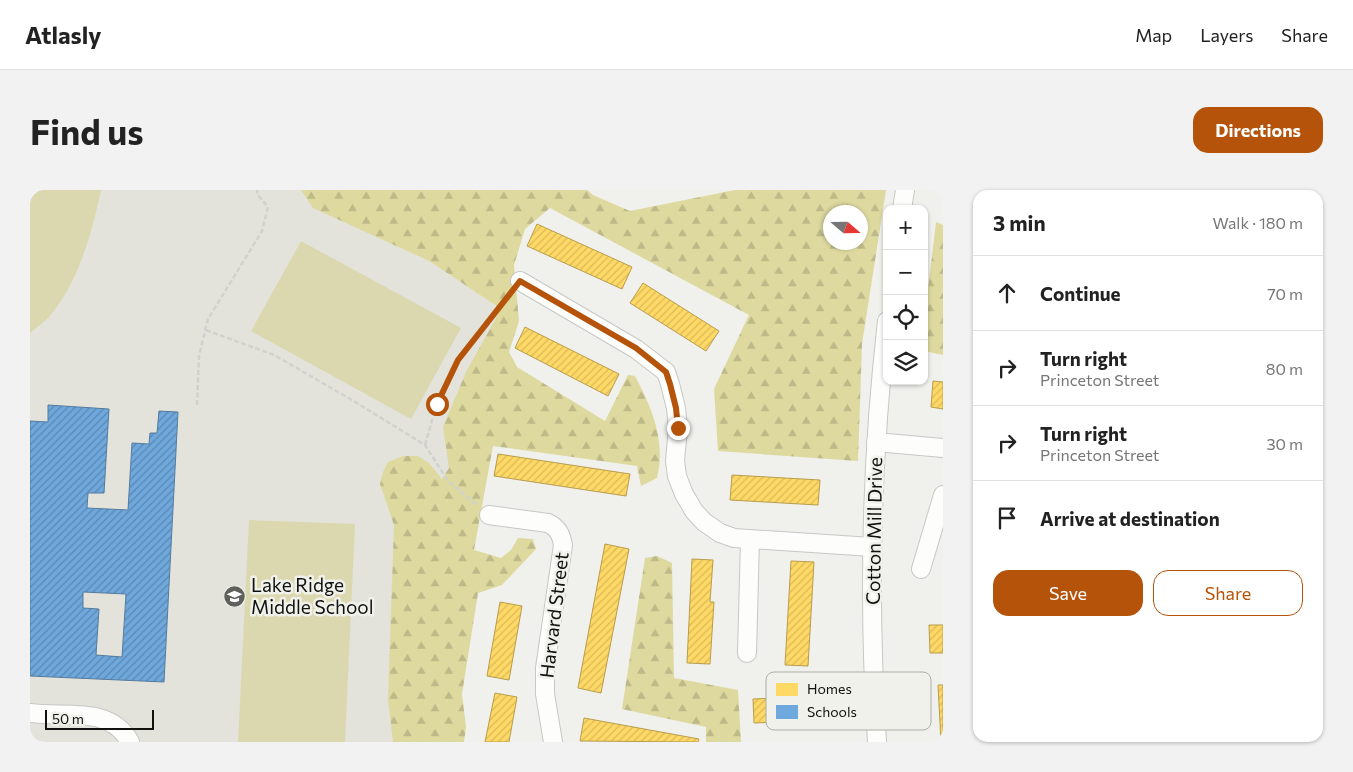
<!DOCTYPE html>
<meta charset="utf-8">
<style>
:root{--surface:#fff;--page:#f2f2f2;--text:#222;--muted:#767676;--line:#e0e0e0;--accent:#b45309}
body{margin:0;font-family:Commissioner,sans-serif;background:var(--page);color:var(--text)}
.controls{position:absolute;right:15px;top:15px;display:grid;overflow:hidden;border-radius:10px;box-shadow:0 1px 4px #0004}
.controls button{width:45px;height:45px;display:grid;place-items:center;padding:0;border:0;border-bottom:1px solid var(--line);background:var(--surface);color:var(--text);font:25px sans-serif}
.compass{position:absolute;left:793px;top:15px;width:45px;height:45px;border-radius:50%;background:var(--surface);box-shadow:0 1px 4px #0004;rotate:110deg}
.scale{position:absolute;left:15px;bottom:12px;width:109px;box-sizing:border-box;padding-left:5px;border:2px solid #11110f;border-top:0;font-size:14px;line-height:18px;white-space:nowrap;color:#11110f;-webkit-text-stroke:4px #f1f1eb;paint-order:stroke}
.stop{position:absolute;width:15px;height:15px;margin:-11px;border:4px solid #b45309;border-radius:50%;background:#fff}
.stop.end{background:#b45309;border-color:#fff;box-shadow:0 1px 5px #0008}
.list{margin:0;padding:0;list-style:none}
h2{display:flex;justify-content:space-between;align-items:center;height:65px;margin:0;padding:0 20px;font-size:21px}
h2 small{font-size:16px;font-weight:400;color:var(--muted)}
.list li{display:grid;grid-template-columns:32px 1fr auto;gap:15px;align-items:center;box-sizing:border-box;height:75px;padding:0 20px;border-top:1px solid var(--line)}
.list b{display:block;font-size:19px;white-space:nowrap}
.list p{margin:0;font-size:16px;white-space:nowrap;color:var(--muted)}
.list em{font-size:16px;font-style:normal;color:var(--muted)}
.actions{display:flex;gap:10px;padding:15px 20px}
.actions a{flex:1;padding:11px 0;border:1px solid var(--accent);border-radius:15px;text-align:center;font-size:18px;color:var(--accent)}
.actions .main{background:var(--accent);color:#fff}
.icon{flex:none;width:28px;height:28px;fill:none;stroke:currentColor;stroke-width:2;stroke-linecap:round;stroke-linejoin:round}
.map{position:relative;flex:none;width:913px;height:552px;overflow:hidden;border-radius:15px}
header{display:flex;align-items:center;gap:30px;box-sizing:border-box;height:70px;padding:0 25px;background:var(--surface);border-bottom:1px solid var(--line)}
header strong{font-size:24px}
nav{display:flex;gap:28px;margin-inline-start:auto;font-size:18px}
.intro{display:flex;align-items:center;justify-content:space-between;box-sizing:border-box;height:120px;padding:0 30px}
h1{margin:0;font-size:35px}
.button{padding:12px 22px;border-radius:15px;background:var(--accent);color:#fff;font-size:18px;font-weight:700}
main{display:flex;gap:30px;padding:0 30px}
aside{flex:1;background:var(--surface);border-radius:15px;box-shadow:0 1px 4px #0004}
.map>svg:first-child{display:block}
.built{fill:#e3e3db}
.forest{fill:url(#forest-firs);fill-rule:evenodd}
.pitch{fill:#dbd8af}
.homes{fill:url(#homes-hatch);stroke:#b89d4c}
.schools{fill:url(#schools-hatch);stroke:#537b9e;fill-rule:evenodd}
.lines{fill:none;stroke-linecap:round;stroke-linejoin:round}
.minor-casing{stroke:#c7c7c5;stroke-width:20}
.path{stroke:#d1d1d0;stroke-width:2.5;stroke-dasharray:5 2.5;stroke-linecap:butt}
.minor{stroke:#fdfdfc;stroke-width:18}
.route{stroke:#b45309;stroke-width:6}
.labels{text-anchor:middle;stroke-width:5;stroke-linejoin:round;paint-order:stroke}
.street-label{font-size:19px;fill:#11110f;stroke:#f1f1eb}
.poi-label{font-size:19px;fill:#11110f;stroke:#f1f1eb;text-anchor:start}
.key{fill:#f1f1eb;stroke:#aeaea9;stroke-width:1}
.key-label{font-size:14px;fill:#11110f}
</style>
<header>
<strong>Atlasly</strong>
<nav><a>Map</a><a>Layers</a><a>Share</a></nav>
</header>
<div class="intro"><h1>Find us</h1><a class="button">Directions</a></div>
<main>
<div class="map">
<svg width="913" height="552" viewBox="0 0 913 552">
<defs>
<pattern id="forest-firs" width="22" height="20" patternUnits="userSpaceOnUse" patternTransform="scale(1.25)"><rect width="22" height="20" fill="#ded99f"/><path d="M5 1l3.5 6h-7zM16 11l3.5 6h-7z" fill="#bdb988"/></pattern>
<pattern id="homes-hatch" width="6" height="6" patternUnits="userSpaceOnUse" patternTransform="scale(1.25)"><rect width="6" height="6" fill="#ffd966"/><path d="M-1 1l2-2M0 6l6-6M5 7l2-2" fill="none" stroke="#dab957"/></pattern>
<pattern id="schools-hatch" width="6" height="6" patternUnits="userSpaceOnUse" patternTransform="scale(1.25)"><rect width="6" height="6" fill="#6fa8dc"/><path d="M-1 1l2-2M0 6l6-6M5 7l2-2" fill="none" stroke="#5a87b1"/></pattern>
</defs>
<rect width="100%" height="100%" fill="#f0f0ec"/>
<polygon class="built" points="0,0 290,0 294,22 399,71 471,119 385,552 0,552"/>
<g class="forest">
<path d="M 271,0 L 557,0 L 563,5 L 600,21 L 705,0 L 856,0 L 832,154 L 828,271 L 688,261 L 684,199 L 719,125 L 520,18 L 495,39 L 484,75 L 489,131 L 479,162 L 487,177 L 575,231 L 598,185 L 605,186 C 622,218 636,251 627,288 L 611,296 L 607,276 L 463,256 L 444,360 L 471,368 L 481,360 L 488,348 L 503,349 L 506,359 L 472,395 L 448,403 L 432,504 L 436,537 L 434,552 L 363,552 L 358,509 L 364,335 L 350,294 L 353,282 L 358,272 L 373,266 L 388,266 L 399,273 L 412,289 L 419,278 L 413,237 L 436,182 L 471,119 L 399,71 L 283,18 ZM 801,22 L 831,22 L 831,52 L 801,52 Z"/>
<polygon points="906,32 913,35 913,165 894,161 894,133"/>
<polygon points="627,366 642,373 644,488 708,500 711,552 676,552 676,537 592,519 615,368"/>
</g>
<g class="pitch">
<path d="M 0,0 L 71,0 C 62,43 48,94 18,128 C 13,133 6,138 0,143 Z"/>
<polygon points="271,51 431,138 381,229 221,141"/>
<polygon points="219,330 325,334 315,552 208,552"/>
</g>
<g class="homes">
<polygon points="507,34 602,77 592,99 497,56"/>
<polygon points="613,93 689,141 676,161 600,113"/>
<polygon points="495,137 589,184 578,206 485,158"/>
<polygon points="903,191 913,192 913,219 901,217"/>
<polygon points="468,264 600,284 596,306 464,286"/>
<polygon points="702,285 790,290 788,315 700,310"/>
<polygon points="575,354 599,359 571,503 548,498"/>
<polygon points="662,369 683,370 680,412 684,412 680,474 657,473"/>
<polygon points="761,371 784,372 778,476 755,475"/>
<polygon points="470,412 492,416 479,490 457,486"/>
<polygon points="899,435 913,435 913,463 900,463"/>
<polygon points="908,495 913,495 913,552 911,552"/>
<polygon points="465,503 487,507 479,552 455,552"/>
<polygon points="799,506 800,530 724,533 723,509"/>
<polygon points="554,528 669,549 668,552 550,551"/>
</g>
<path class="schools" d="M 18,215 L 79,219 L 74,303 L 58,303 L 57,318 L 98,320 L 102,253 L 119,254 L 120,243 L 127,243 L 129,221 L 148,222 L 134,492 L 0,486 L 0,231 L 18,232 ZM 53,402 L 96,404 L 92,467 L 66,465 L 69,419 L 53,418 Z"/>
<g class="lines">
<defs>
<g id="minor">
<polyline points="872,19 875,0"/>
<polyline points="490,91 606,159 636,182 640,194 646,218 648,238 645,271 647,286 654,304 664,321 674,332 690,343 704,348 842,357"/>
<polyline points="846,252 913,258"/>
<path d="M 459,325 L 518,333 C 528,338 531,344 533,355 L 515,478 L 515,504 L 523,552"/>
<polyline points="891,379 913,305"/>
<polyline points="717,463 720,350"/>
<path d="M 0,523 C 35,528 80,515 100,552"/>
<path d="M 847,552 C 838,412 841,271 857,131"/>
</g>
</defs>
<use href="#minor" class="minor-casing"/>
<g class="path">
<polyline points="176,140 244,165 322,210 395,255 418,291 447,315"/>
<polyline points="167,215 169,166 178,129 232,41 238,17 227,4 227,0"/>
<polyline points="395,255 407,213 428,170 480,104"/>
</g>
<use href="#minor" class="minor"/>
</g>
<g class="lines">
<polyline class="route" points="407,214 428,170 490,91 606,158 636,182 640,194 646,218 648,238"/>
</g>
<defs>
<symbol id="school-disc" viewBox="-11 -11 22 22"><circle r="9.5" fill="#5f5f5c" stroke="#f1f1eb"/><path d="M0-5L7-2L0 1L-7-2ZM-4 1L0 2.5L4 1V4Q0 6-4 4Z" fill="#fff"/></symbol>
</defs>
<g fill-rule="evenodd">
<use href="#school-disc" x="192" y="394" width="25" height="25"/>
</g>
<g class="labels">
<g class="street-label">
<text transform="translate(844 341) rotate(-89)" y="7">Cotton Mill Drive</text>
<text transform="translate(524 425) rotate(-83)" y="7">Harvard Street</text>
</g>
<g class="poi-label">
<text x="221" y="402">Lake Ridge<tspan x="221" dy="22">Middle School</tspan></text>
</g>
</g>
<rect x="736" y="482" width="165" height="58" rx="8" class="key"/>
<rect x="746" y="493" width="22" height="13" fill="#ffd966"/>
<rect x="746" y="515" width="22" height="14" fill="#6fa8dc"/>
<g class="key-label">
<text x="777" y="504">Homes</text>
<text x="777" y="527">Schools</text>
</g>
</svg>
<div class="controls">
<button>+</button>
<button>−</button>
<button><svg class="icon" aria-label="locate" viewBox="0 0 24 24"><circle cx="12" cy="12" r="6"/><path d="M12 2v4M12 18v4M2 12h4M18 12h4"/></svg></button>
<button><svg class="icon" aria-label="layers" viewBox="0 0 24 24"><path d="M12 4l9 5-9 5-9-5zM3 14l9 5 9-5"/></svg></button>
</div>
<svg class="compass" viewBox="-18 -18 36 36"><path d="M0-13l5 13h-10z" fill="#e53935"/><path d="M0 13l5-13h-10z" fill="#767676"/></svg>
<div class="scale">50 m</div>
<div class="stop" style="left:407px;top:214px"></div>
<div class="stop end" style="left:648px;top:238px"></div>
</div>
<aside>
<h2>3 min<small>Walk · 180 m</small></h2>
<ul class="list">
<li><svg class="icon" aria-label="ahead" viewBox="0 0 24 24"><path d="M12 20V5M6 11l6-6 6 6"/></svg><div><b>Continue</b></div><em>70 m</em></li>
<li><svg class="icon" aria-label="right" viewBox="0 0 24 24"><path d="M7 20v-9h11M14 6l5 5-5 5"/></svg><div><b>Turn right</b><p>Princeton Street</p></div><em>80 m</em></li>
<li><svg class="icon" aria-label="right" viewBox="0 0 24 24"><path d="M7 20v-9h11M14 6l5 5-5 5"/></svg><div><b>Turn right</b><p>Princeton Street</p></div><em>30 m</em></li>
<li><svg class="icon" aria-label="arrive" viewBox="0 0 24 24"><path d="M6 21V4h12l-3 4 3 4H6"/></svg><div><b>Arrive at destination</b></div></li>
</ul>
<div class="actions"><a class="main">Save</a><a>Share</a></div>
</aside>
</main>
